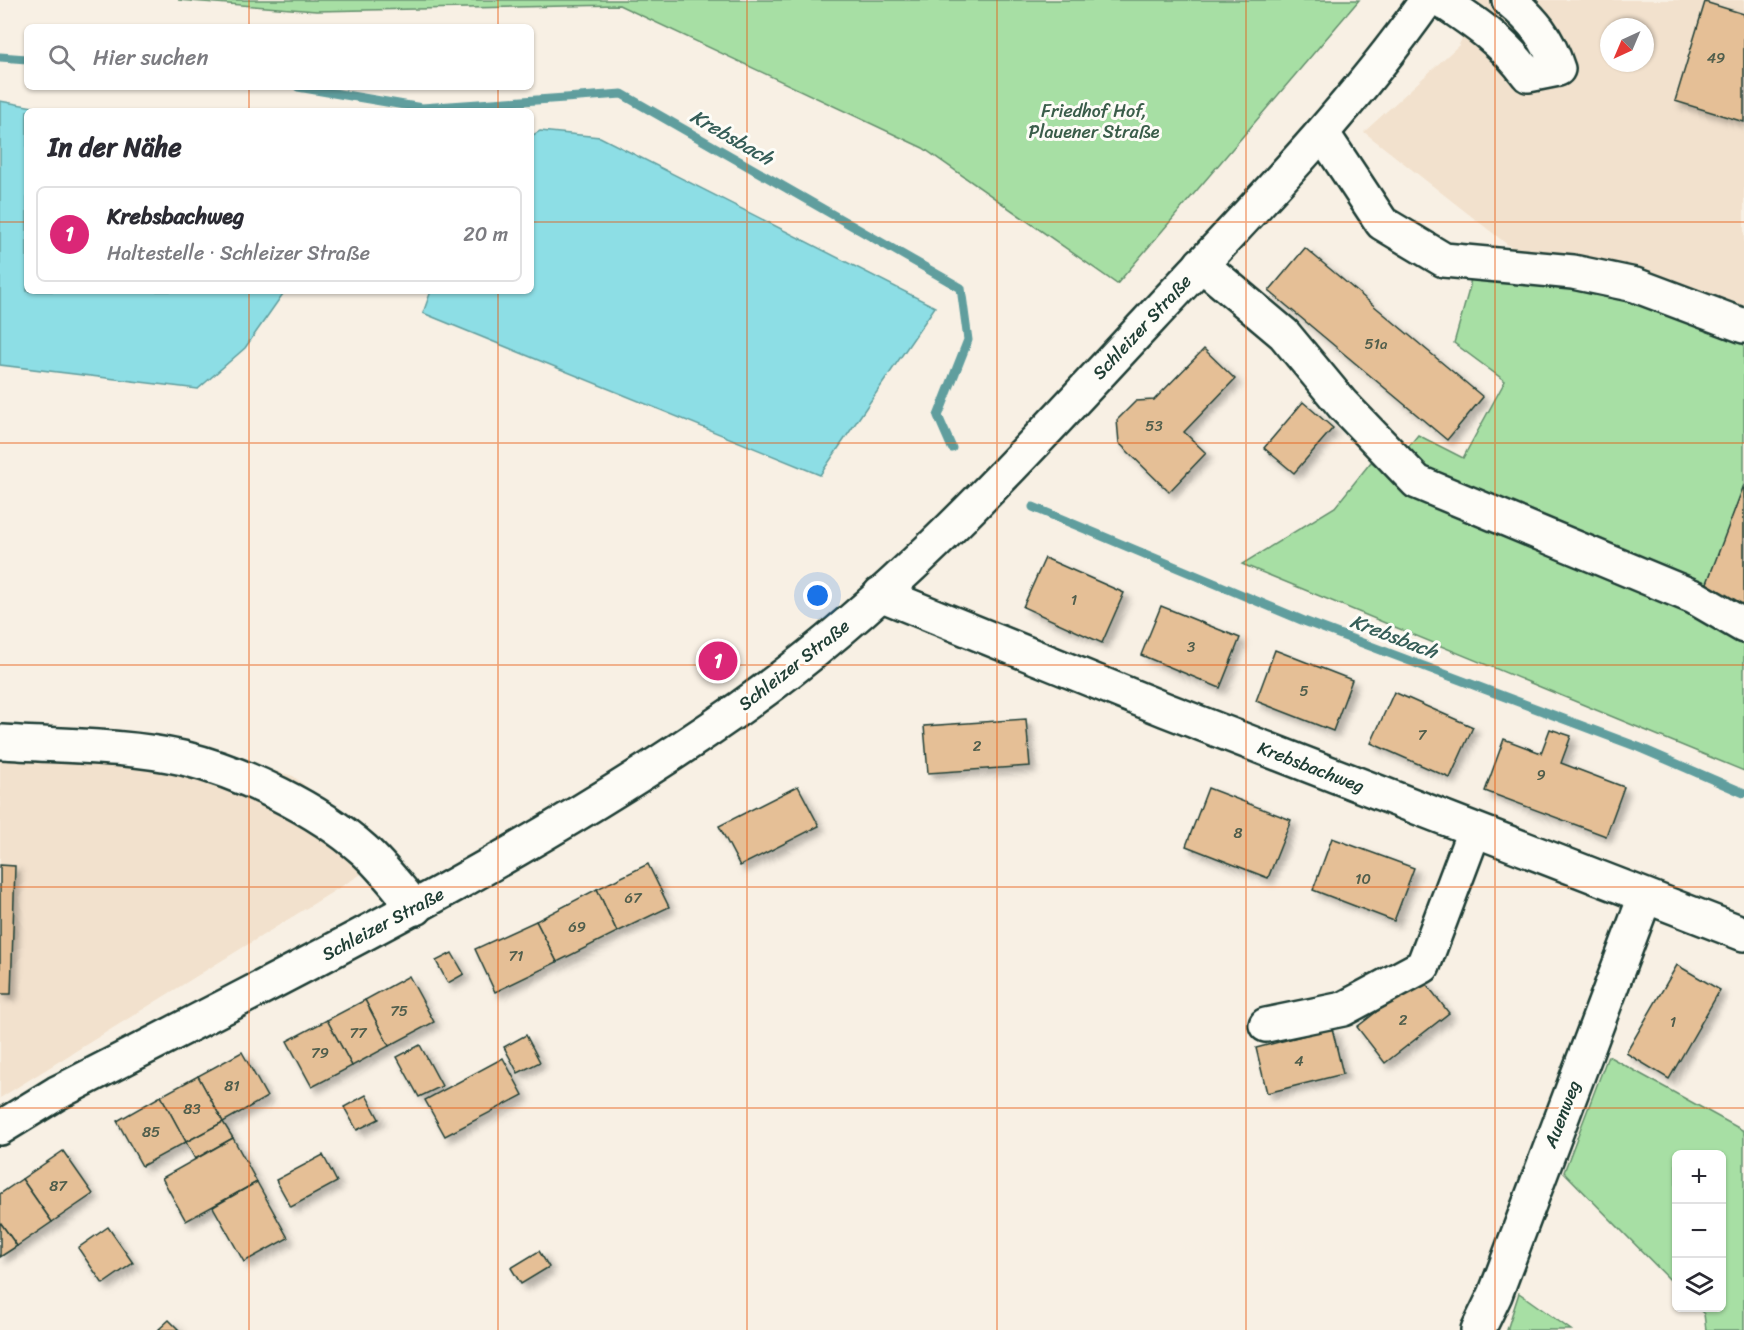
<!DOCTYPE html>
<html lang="de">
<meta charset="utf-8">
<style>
:root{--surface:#fff;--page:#f2f2f3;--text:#2b2b33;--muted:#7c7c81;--line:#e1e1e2;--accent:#db2777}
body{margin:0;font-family:Sriracha,sans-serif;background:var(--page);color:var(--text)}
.controls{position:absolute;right:18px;bottom:18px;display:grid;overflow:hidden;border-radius:9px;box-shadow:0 2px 4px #0004}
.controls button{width:54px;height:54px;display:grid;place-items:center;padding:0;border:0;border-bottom:2px solid var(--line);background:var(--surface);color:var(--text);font:30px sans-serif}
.compass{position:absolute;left:1600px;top:18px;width:54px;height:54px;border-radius:50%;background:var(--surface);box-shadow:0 2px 4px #0004;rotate:224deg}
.you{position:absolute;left:818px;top:596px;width:21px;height:21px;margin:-15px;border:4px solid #fff;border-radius:50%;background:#1a73e8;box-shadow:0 0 0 9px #1a73e833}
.badge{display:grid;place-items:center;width:39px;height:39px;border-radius:50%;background:var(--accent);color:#fff;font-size:20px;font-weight:700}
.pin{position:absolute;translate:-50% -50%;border:3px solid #fff;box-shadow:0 2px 6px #0006}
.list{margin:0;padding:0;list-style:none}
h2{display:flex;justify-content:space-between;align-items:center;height:78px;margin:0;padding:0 24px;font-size:26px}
h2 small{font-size:20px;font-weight:400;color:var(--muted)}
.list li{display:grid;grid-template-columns:39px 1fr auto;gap:18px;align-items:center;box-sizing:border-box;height:96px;margin:0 12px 12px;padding:0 12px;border:2px solid var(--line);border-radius:9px}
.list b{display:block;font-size:22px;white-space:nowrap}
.list p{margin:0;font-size:20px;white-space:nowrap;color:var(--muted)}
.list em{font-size:20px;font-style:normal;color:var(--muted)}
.icon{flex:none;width:33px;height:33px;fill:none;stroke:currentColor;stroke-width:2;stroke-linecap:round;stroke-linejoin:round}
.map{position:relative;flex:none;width:1744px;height:1330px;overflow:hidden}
.search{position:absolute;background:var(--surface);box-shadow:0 2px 4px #0004;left:24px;top:24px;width:510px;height:66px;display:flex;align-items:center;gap:15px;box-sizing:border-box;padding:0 21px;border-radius:9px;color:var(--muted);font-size:22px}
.panel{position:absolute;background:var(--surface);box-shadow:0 2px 4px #0004;left:24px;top:108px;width:510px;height:186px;border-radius:9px}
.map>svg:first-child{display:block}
.built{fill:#f2e1cd;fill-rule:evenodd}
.green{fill:#a7dfa4;stroke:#638e6c;stroke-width:1.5}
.water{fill:#8ddee5;stroke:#619e9e;stroke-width:1.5}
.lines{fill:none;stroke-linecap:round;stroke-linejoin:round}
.stream{stroke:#619e9e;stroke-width:9}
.building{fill:#e5bf96;stroke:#1f3d34;stroke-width:1.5;filter:url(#shadow)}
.minor-casing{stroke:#1f3d34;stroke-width:38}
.major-casing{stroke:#1f3d34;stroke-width:38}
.minor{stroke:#fdfcf7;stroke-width:33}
.major{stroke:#fdfcf7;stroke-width:33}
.grid{fill:none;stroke:#e8590c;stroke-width:1.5;stroke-opacity:0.55}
.labels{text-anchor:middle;stroke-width:6;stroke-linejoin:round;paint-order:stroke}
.number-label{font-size:15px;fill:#505e4c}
.park-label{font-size:18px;fill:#3a5d4a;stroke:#fdfcf7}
.street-label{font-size:18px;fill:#1f3d34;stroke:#fdfcf7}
.water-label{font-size:20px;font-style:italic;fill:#355d57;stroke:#fdfcf7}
</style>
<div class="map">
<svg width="1744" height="1330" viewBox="0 0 1744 1330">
<defs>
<filter id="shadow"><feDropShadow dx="5.5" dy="5.5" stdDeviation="3" flood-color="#0004"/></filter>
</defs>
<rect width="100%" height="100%" fill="#f8f0e4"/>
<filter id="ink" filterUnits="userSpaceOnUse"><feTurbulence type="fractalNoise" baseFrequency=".0167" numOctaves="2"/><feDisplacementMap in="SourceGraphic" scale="12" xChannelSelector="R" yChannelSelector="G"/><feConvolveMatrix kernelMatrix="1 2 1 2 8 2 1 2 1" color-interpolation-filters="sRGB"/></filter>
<g filter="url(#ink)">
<g class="built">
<path d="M 1478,0 L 1744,0 L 1744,308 L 1656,281 L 1522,256 L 1364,132 L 1459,45 ZM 1609,27 L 1645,27 L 1645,63 L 1609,63 Z"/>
<polygon points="0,734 155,737 293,776 392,855 0,1098"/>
</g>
<g class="green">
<polygon points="178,0 1359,0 1117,284 923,148 619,5 316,11"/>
<polygon points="1472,247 1656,281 1744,308 1744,771 1242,564 1335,507 1371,462 1387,473 1418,435 1463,458 1505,381 1454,343 1470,286"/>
<polygon points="1608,1056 1744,1131 1744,1330 1706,1330 1704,1314 1698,1308 1722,1308 1722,1154 1676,1154 1676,1286 1564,1172"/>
<polygon points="1519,1293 1571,1330 1507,1330"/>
</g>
<g class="water">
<polygon points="0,101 55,111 27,111 27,291 285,291 245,348 198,389 0,365"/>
<polygon points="540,131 600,137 935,307 820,475 423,313 431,291 531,291 531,136"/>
</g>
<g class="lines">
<g class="stream">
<polyline points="0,57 27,59"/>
<polyline points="298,87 422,108 622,94 961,288 968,340 938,416 952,448"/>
<polyline points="1033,507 1304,621 1638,747 1744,793"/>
</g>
</g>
<g class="building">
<polygon points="1705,2 1744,14 1744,122 1675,101"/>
<polygon points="1305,248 1483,397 1447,440 1269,291"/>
<polygon points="1204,349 1235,379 1184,432 1206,453 1169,492 1119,443 1117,420 1136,401 1154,400"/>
<polygon points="1303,402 1333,428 1294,473 1264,448"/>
<polygon points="1744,485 1744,602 1742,606 1704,591"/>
<polygon points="1045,558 1124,593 1102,643 1023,607"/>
<polygon points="1161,606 1240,638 1220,688 1141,655"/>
<polygon points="1275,650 1352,680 1333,731 1256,701"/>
<polygon points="1394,692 1473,727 1450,778 1371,743"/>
<polygon points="1026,719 1030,766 928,773 924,726"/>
<polygon points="1550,729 1571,736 1561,763 1624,787 1606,836 1485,791 1504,739 1541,753"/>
<polygon points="798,786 819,826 740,866 719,826"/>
<polygon points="1208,788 1291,820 1268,878 1186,846"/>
<polygon points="1332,838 1414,868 1394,921 1313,890"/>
<polygon points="648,864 669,907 617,932 597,889"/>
<polygon points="0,865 15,866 11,994 0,994"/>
<polygon points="597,889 617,932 557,962 536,921"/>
<polygon points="536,921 557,962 495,992 475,949"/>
<polygon points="452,953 464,974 448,983 436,961"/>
<polygon points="1677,965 1720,990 1669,1079 1626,1053"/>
<polygon points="409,976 434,1022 389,1046 365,1000"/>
<polygon points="1421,977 1449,1013 1385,1063 1357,1027"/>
<polygon points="365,1000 389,1046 352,1066 327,1020"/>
<polygon points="327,1020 352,1066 312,1087 287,1041"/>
<polygon points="1332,1028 1343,1074 1267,1093 1256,1048"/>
<polygon points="526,1035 540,1062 518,1073 504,1047"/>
<polygon points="420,1045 442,1086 419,1097 397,1057"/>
<polygon points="242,1052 267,1097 223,1122 198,1076"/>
<polygon points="503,1058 523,1095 445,1136 425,1100"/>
<polygon points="198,1076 223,1122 186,1142 161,1096"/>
<polygon points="366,1095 379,1119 357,1130 344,1107"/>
<polygon points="161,1096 186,1142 142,1166 117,1121"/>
<polygon points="223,1122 233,1138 195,1159 186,1142"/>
<polygon points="233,1138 257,1182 186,1221 162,1178"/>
<polygon points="63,1151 93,1194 52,1222 22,1179"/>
<polygon points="323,1155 337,1182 291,1207 276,1180"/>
<polygon points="22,1179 52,1222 17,1246 0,1222 0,1194"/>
<polygon points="257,1182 288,1238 244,1262 213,1207"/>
<polygon points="0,1222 17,1246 0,1257"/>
<polygon points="108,1227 133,1263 103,1284 78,1248"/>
<polygon points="539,1251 549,1267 521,1284 511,1268"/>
<polygon points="169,1320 179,1330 158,1330"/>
</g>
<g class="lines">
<defs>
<g id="minor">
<path d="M 1441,0 C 1474,22 1504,42 1528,75 L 1558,69 C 1548,38 1533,20 1509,0"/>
<polyline points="1323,134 1382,223 1444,260 1573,272 1635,285 1744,326"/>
<polyline points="1201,264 1284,334 1342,404 1417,482 1694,597 1744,626"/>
<polyline points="880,594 1166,710 1744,934"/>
<path d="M 2,742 C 62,746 125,745 183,758 C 244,773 318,809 364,850 C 383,867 399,889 416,908"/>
<polyline points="1266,1025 1343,1009 1423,966 1474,831"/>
<polyline points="1478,1330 1495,1295 1645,897"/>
</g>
<path id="major" d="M 0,1128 L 57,1093 C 289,973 525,859 740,708 C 895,599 1024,454 1153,316 C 1248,214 1346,115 1427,0"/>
</defs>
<use href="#minor" class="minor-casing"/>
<use href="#major" class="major-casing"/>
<use href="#minor" class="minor"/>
<use href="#major" class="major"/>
</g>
</g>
<path class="grid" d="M 249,0 L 249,27M 498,0 L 498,27M 747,0 L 747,1330M 997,0 L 997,1330M 1246,0 L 1246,1330M 1495,0 L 1495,1330M 249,87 L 249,111M 498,87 L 498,111M 0,222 L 27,222M 531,222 L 1744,222M 249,291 L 249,1330M 498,291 L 498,1330M 0,443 L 1744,443M 0,665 L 1744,665M 0,887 L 1744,887M 0,1108 L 1744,1108"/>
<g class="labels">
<g class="number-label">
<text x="1716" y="63">49</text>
<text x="1376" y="349">51a</text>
<text x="1154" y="431">53</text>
<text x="1074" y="605">1</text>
<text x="1191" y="652">3</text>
<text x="1304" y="696">5</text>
<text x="1422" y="740">7</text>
<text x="977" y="751">2</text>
<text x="1541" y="780">9</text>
<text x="1238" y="838">8</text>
<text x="1363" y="884">10</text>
<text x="633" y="903">67</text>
<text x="577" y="932">69</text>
<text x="516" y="961">71</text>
<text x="399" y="1016">75</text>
<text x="1403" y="1025">2</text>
<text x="1673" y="1027">1</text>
<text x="358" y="1038">77</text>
<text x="320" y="1058">79</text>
<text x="1299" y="1066">4</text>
<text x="232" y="1091">81</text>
<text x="192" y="1114">83</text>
<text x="151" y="1137">85</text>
<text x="58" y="1191">87</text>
</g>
<g class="park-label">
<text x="1094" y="117">Friedhof Hof,<tspan x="1094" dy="21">Plauener Straße</tspan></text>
</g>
<g class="street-label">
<text transform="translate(1142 327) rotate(-47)" y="6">Schleizer Straße</text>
<text transform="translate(794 665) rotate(-38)" y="6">Schleizer Straße</text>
<text transform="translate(1311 767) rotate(21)" y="6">Krebsbachweg</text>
<text transform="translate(383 924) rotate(-28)" y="6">Schleizer Straße</text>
<text transform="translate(1562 1114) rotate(-69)" y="6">Auenweg</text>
</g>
<g class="water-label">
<text transform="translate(732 137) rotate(30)" y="7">Krebsbach</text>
<text transform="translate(1394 636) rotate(21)" y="7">Krebsbach</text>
</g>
</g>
</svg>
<div class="controls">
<button>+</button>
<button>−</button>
<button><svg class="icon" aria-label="layers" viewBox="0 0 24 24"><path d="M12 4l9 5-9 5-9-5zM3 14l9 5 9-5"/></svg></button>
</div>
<svg class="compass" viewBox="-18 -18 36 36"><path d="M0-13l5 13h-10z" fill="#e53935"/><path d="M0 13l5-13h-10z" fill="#7c7c81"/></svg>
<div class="you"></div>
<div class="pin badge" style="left:718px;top:661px">1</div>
<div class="search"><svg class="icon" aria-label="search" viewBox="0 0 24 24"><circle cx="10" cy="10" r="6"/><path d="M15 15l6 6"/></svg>Hier suchen</div>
<section class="panel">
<h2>In der Nähe<small></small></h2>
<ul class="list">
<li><span class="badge">1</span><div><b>Krebsbachweg</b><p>Haltestelle · Schleizer Straße</p></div><em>20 m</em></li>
</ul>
</section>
</div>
